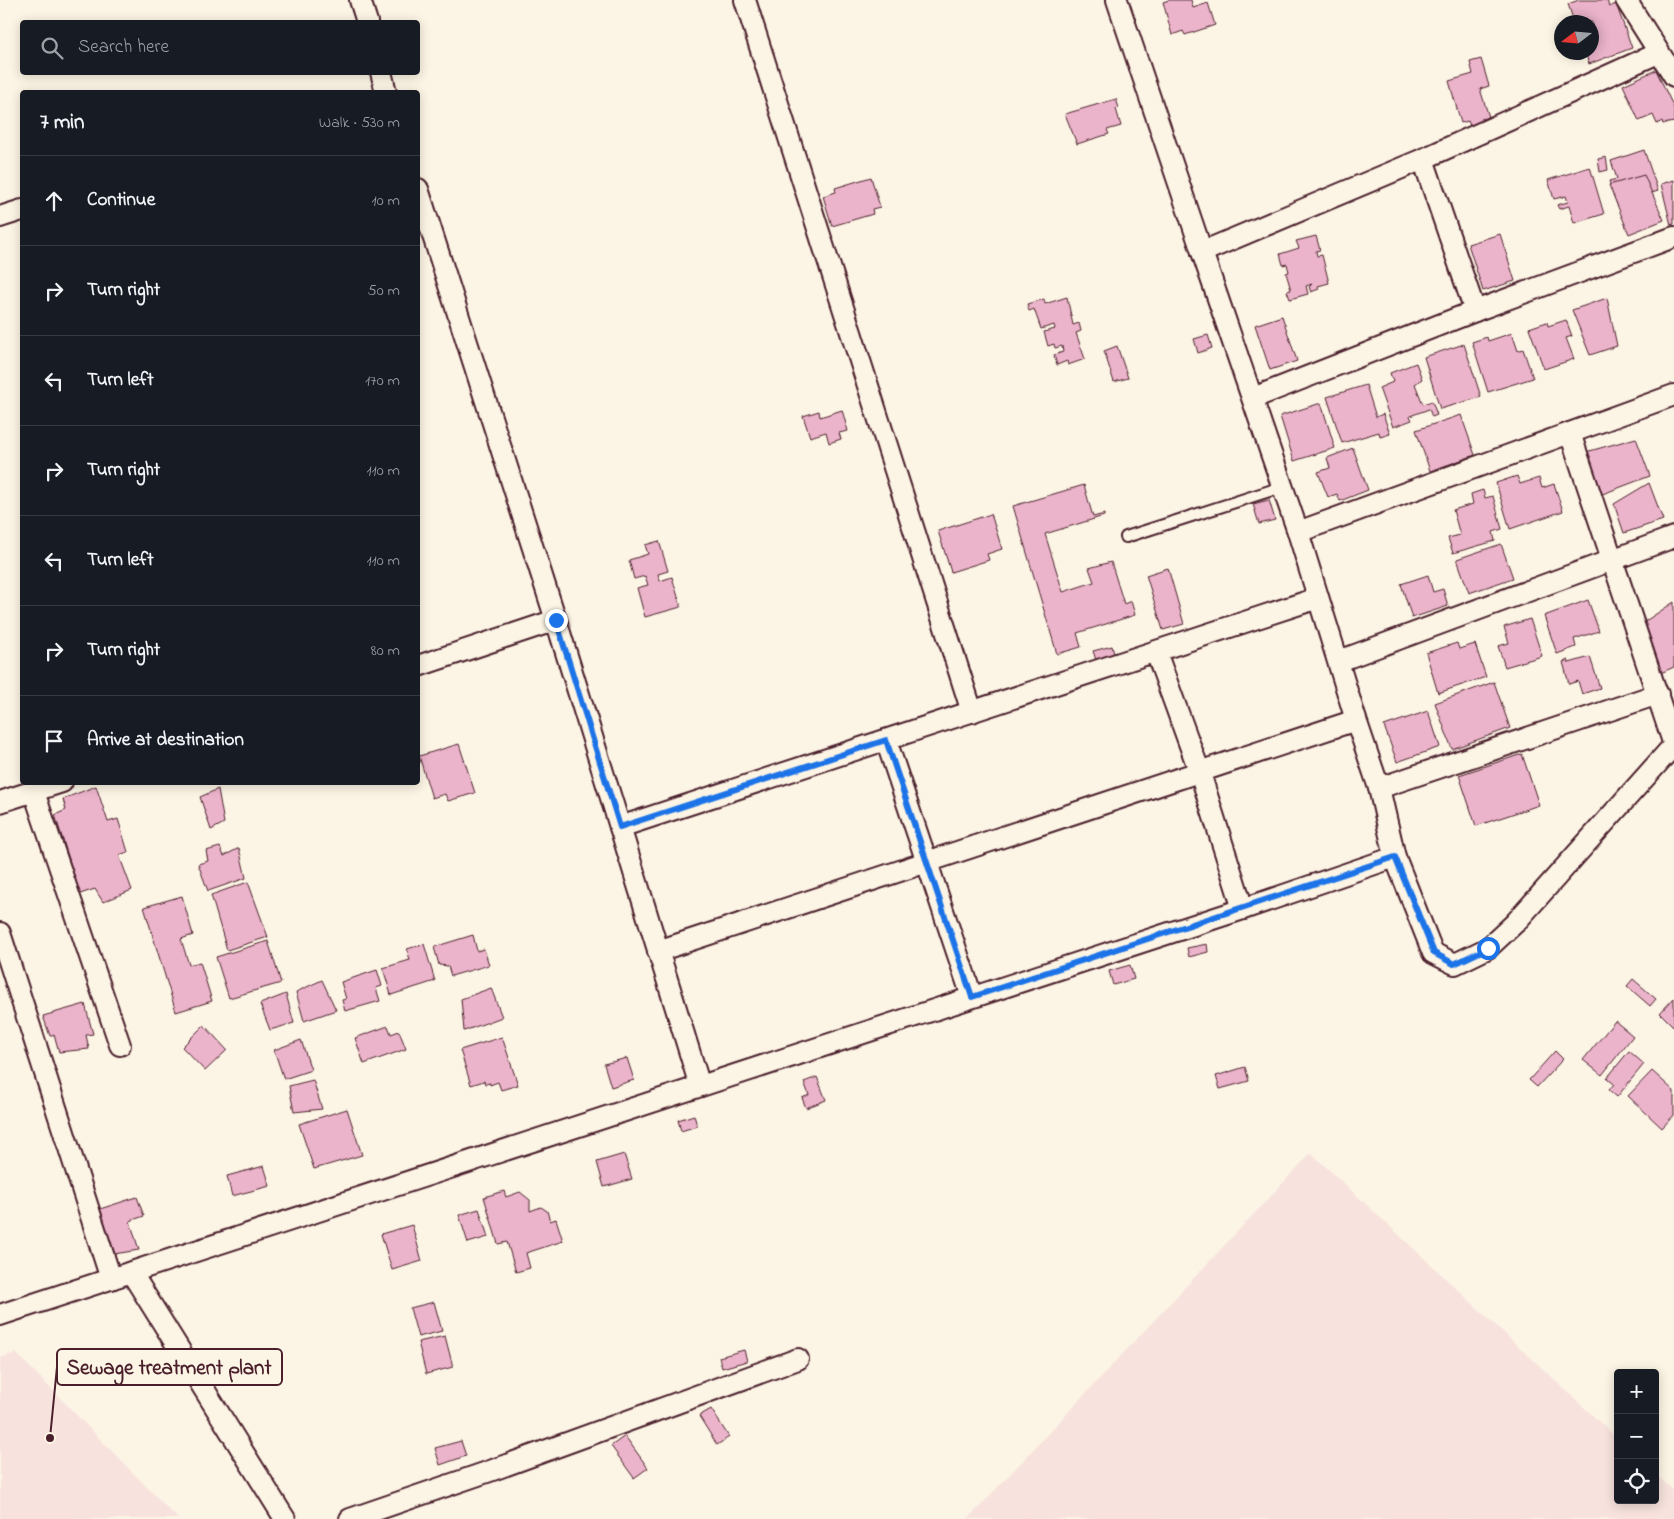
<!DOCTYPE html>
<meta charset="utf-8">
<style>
:root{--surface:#171b24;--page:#20242c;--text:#f1f3f6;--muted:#9ea1a6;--line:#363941}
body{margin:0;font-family:"Indie Flower",sans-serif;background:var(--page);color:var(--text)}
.controls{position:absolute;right:15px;bottom:15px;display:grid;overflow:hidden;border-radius:5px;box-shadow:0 2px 12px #0003}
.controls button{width:45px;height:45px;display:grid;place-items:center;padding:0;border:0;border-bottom:1px solid var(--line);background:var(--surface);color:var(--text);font:25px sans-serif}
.compass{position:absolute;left:1554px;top:15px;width:45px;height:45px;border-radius:50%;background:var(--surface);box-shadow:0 2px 12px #0003;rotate:254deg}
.stop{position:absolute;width:15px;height:15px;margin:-11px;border:4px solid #1a73e8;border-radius:50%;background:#fff}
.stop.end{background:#1a73e8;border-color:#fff;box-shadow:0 1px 5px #0008}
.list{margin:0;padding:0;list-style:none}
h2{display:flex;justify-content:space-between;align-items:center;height:65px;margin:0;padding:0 20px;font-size:21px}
h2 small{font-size:16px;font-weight:400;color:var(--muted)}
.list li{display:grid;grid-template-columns:32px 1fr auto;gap:15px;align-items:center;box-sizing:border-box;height:90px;padding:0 20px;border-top:1px solid var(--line)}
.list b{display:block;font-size:19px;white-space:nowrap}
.list em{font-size:16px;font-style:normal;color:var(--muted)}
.icon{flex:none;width:28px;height:28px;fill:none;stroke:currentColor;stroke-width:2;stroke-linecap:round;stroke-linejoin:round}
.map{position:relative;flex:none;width:1674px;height:1519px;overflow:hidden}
.search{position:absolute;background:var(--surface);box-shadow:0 2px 12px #0003;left:20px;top:20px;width:400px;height:55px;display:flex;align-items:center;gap:12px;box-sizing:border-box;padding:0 18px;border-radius:5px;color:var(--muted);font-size:19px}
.panel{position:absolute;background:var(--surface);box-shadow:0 2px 12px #0003;left:20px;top:90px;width:400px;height:695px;border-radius:5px}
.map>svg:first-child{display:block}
.built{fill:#f7e2dd}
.building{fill:#ebb4cb;stroke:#4a1f2b}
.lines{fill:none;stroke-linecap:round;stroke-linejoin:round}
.service-casing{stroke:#4a1f2b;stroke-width:14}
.minor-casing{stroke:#4a1f2b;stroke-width:24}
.service{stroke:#fcf5e5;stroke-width:10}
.minor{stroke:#fcf5e5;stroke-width:20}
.route{stroke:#1a73e8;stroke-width:6}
.leader{fill:none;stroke:#4a1f2b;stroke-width:2}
.callout-dot{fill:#4a1f2b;stroke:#fcf5e5;stroke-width:2}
.callout{fill:#fcf5e5;stroke:#4a1f2b;stroke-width:2}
.callout-label{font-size:21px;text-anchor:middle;font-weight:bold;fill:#4a1f2b}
</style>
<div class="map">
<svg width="1674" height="1519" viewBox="0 0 1674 1519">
<rect width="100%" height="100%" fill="#fcf5e5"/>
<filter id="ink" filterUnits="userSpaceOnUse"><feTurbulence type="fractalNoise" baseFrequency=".02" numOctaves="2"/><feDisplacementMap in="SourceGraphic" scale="10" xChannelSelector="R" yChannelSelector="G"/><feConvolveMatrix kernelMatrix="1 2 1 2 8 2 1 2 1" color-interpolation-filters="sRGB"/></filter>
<g filter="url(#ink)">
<g class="built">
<polygon points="1311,1153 1618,1439 1618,1500 1655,1500 1655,1474 1674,1491 1674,1519 968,1519"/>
<polygon points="16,1353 178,1519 0,1519 0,1358"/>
</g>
<g class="building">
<polygon points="1169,0 1191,0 1193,8 1208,3 1215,25 1185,35 1183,31 1172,35 1163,2"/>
<polygon points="1579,0 1607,0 1609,7 1616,4 1632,48 1589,64 1585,52 1592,52 1592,22 1574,22 1568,4"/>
<polygon points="1481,59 1489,86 1480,89 1489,117 1481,119 1483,125 1471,128 1468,121 1461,123 1449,81 1473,74 1470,62"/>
<polygon points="1656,70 1674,108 1674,122 1663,124 1662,121 1657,124 1653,115 1639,121 1623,85"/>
<polygon points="1116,99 1119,108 1116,109 1121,126 1107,130 1109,134 1077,144 1065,114"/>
<polygon points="1644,150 1658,191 1643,196 1645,199 1635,202 1634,199 1617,205 1609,181 1617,179 1611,161"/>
<polygon points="1606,157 1608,170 1600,172 1598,159"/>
<polygon points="1590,167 1604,214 1574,223 1569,206 1559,209 1557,205 1568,202 1566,196 1554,199 1548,180"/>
<polygon points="1644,175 1664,220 1629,234 1609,185"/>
<polygon points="871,177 880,207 872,209 873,214 832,226 823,196 836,192 835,188"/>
<polygon points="1674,180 1674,224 1671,225 1661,184"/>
<polygon points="1500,234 1515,281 1483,291 1468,244"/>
<polygon points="1316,236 1320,250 1316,251 1317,256 1322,255 1329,283 1318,286 1319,289 1311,292 1309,287 1312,284 1306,286 1308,294 1290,299 1287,291 1291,290 1286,273 1289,272 1287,264 1283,265 1280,254 1299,248 1296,241"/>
<polygon points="1067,297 1073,325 1079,323 1081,331 1076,333 1085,359 1068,365 1067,361 1057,365 1054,355 1063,352 1062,346 1055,348 1054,344 1048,346 1044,332 1055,329 1054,325 1041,329 1034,309 1029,311 1027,304 1044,299 1045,304"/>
<polygon points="1607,298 1617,346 1590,355 1572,310"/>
<polygon points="1282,316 1297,361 1270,370 1255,325"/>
<polygon points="1566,320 1572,336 1566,338 1574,359 1544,369 1529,328 1547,322 1548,326"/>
<polygon points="1512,333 1518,351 1523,349 1533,378 1488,392 1472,342 1487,337 1488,341"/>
<polygon points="1208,335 1212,348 1198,353 1194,339"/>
<polygon points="1464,344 1481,397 1440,409 1424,357"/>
<polygon points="1117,346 1128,378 1114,382 1104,351"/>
<polygon points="1416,363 1422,379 1415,384 1423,404 1432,401 1437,415 1432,417 1429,409 1410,416 1412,420 1393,427 1379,388 1393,382 1390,373"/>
<polygon points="1366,385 1376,417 1383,414 1390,434 1380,437 1379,432 1342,443 1327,397"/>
<polygon points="1321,403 1335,448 1294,461 1280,416"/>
<polygon points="842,410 848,431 839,433 841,439 829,443 826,432 810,437 803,416 819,411 820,417"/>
<polygon points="1461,415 1475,455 1430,471 1416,430"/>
<polygon points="1636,438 1650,476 1592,498 1586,452"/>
<polygon points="1353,448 1368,490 1340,501 1337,494 1328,497 1318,472 1330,468 1327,458"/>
<polygon points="1517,476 1520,484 1539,478 1542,488 1554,484 1563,511 1510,529 1496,483"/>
<polygon points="1649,483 1663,520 1624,533 1614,504"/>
<polygon points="1084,485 1093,517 1104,514 1104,516 1045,534 1063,592 1094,582 1089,568 1111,562 1124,604 1131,601 1135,615 1077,633 1081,647 1057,654 1013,506"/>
<polygon points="1483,490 1485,498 1493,496 1502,529 1493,532 1495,541 1453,553 1448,538 1460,535 1453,510 1473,504 1471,494"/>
<polygon points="1269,500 1275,520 1259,524 1253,504"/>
<polygon points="991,514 1002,549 987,554 989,560 951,572 938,531"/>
<polygon points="659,541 668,571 658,574 660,581 672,577 681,607 645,617 637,588 648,585 645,576 634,579 629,560 648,554 645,545"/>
<polygon points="1501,544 1513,578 1469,593 1457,559"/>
<polygon points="1168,568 1184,624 1163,630 1146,575"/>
<polygon points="1428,575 1433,592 1443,589 1448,606 1412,618 1401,584"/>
<polygon points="1588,600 1599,631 1574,639 1576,647 1557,654 1544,616"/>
<polygon points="1674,602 1674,667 1652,677 1635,628"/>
<polygon points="1530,619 1542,656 1505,667 1498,646 1509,643 1504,627"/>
<polygon points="1457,643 1459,649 1475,644 1486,677 1438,693 1426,653"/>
<polygon points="1112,646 1115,658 1097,663 1093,651"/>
<polygon points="1590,657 1600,688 1582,694 1578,681 1569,684 1563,662 1568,660 1569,663"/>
<polygon points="1494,682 1510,728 1452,749 1435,703"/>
<polygon points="1428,711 1440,747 1397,762 1384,726"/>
<polygon points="459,744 475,793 448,801 445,794 432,798 419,756"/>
<polygon points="1522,754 1539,805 1476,826 1459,775"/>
<polygon points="96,786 108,822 118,819 128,852 119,855 132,890 103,902 95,889 80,894 55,815 66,810 63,799"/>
<polygon points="218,789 224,823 211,830 200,797"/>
<polygon points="220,847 224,856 239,848 246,878 208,891 198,864 208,861 206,851"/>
<polygon points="248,882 268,937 227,950 211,895"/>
<polygon points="182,896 193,935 181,939 189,965 200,962 212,1001 176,1012 144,907"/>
<polygon points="473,935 477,951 484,949 489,965 451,976 448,966 439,965 434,947"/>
<polygon points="268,941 281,983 229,998 216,957"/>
<polygon points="424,944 435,981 391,995 383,968 410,960 407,949"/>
<polygon points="1207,944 1208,952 1189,957 1187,948"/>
<polygon points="1130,965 1134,979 1113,985 1109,971"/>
<polygon points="377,970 382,986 376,988 380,1001 345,1011 342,1000 346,999 341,982"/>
<polygon points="1633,979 1656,999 1650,1006 1627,986"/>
<polygon points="322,980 336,1010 304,1021 296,992"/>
<polygon points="491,988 502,1017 464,1031 461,999"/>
<polygon points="286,994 294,1023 270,1030 260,1004"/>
<polygon points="1674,998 1674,1027 1660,1013"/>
<polygon points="85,1004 93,1034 86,1035 89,1049 59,1052 54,1034 50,1036 43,1016"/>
<polygon points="1615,1021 1633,1036 1602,1075 1583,1060"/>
<polygon points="204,1025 227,1050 205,1071 182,1047"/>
<polygon points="388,1026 391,1034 399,1031 406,1049 364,1064 355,1038"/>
<polygon points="502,1037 518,1085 501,1090 498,1082 490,1085 490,1083 485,1084 484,1081 471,1085 460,1050"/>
<polygon points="301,1040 311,1070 284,1079 274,1050"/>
<polygon points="1555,1051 1563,1059 1537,1087 1529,1080"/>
<polygon points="1629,1051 1644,1064 1617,1097 1609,1090 1614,1084 1607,1078"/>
<polygon points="627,1058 634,1080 611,1087 604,1064"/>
<polygon points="1245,1067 1249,1081 1220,1089 1216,1076"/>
<polygon points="1652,1071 1674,1091 1674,1115 1662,1128 1628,1096"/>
<polygon points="817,1077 826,1100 806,1108 802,1098 809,1095 804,1082"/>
<polygon points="313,1080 322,1109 294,1112 289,1086"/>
<polygon points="347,1109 362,1155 314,1169 299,1124"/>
<polygon points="694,1115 697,1126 681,1131 678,1120"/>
<polygon points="624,1154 632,1179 604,1187 597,1162"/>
<polygon points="264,1166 270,1186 232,1196 227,1176"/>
<polygon points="504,1191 506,1197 520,1192 530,1200 530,1211 541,1207 547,1211 550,1221 556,1219 563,1241 526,1253 530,1268 516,1272 507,1242 498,1244 484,1197"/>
<polygon points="137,1197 144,1216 130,1221 139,1250 114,1254 100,1209"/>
<polygon points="479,1209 488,1237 468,1243 459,1215"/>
<polygon points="412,1225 422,1261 392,1270 381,1234"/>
<polygon points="434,1302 442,1331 418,1337 410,1308"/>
<polygon points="445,1336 453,1367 426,1374 418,1342"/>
<polygon points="744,1350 747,1361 722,1368 719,1357"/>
<polygon points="711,1409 729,1437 717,1445 699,1416"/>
<polygon points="625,1436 648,1468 634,1478 611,1446"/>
<polygon points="461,1441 466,1456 440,1465 435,1448"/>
</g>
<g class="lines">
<defs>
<polyline id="service" points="1126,537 1282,487"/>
<g id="minor">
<polyline points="360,0 367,22"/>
<polyline points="745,0 972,712"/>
<polyline points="1117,0 1202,252 1423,159 1475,311 1253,398"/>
<polyline points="1626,0 1674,76"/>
<polyline points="381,72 386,92"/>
<polyline points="1423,159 1658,53"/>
<polyline points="418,189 556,620 700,1086"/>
<polyline points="0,217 22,210"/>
<polyline points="1202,252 1298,532 1356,720 1379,788 1395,857 1433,953 1455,964 1488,948 1515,923 1674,745"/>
<polyline points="1475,311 1674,237"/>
<polyline points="1570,433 1674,745"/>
<polyline points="1298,532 1674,395"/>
<polyline points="1156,652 1200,773 1243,909"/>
<polyline points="1339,661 1674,537"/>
<polyline points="418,666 556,620"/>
<polyline points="886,740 972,997"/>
<polyline points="1379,788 1658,694"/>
<polyline points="34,792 120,1045"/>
<polyline points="0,802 62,782"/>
<polyline points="620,827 1318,598"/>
<polyline points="0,933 111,1279"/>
<polyline points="658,951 1356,720"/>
<polyline points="131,1272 285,1519"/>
<polyline points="0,1315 1243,909 1395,857"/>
<polyline points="350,1519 490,1471 798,1359"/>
</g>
</defs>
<use href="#service" class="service-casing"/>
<use href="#minor" class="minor-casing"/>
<use href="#service" class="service"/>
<use href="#minor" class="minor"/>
</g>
</g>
<g class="lines" filter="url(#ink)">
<polyline class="route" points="556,620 620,827 886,740 972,997 1395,857 1434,953 1454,964 1488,948"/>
</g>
<path class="leader" d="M50 1438L57 1367"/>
<circle class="callout-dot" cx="50" cy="1438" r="5"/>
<rect class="callout" x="57" y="1349" width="225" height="36" rx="5"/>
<g class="callout-label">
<text x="169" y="1374">Sewage treatment plant</text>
</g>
</svg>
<div class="controls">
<button>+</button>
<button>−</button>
<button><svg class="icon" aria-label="locate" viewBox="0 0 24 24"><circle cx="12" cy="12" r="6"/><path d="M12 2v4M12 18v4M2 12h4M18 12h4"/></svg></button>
</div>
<svg class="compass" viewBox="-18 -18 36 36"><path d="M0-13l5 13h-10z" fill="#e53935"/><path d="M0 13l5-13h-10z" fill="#9ea1a6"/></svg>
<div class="stop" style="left:1488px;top:948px"></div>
<div class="stop end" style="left:556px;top:620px"></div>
<div class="search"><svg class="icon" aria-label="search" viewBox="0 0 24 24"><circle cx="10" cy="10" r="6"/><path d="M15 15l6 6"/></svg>Search here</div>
<section class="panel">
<h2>7 min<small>Walk · 530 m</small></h2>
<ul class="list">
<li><svg class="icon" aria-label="ahead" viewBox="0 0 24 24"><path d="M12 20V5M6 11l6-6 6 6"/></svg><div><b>Continue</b></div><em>10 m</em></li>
<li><svg class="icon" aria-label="right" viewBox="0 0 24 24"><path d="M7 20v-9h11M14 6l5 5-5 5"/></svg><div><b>Turn right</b></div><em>50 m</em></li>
<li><svg class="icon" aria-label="left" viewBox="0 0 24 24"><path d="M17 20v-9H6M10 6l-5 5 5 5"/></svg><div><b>Turn left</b></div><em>170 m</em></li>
<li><svg class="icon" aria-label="right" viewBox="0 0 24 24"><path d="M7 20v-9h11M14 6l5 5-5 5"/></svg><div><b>Turn right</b></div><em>110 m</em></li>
<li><svg class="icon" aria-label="left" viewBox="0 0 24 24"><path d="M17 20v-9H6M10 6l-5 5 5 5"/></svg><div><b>Turn left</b></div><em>110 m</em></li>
<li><svg class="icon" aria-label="right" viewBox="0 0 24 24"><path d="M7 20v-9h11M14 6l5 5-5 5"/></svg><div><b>Turn right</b></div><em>80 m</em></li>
<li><svg class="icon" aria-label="arrive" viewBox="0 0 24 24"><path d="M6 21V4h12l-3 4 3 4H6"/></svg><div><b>Arrive at destination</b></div></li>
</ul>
</section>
</div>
